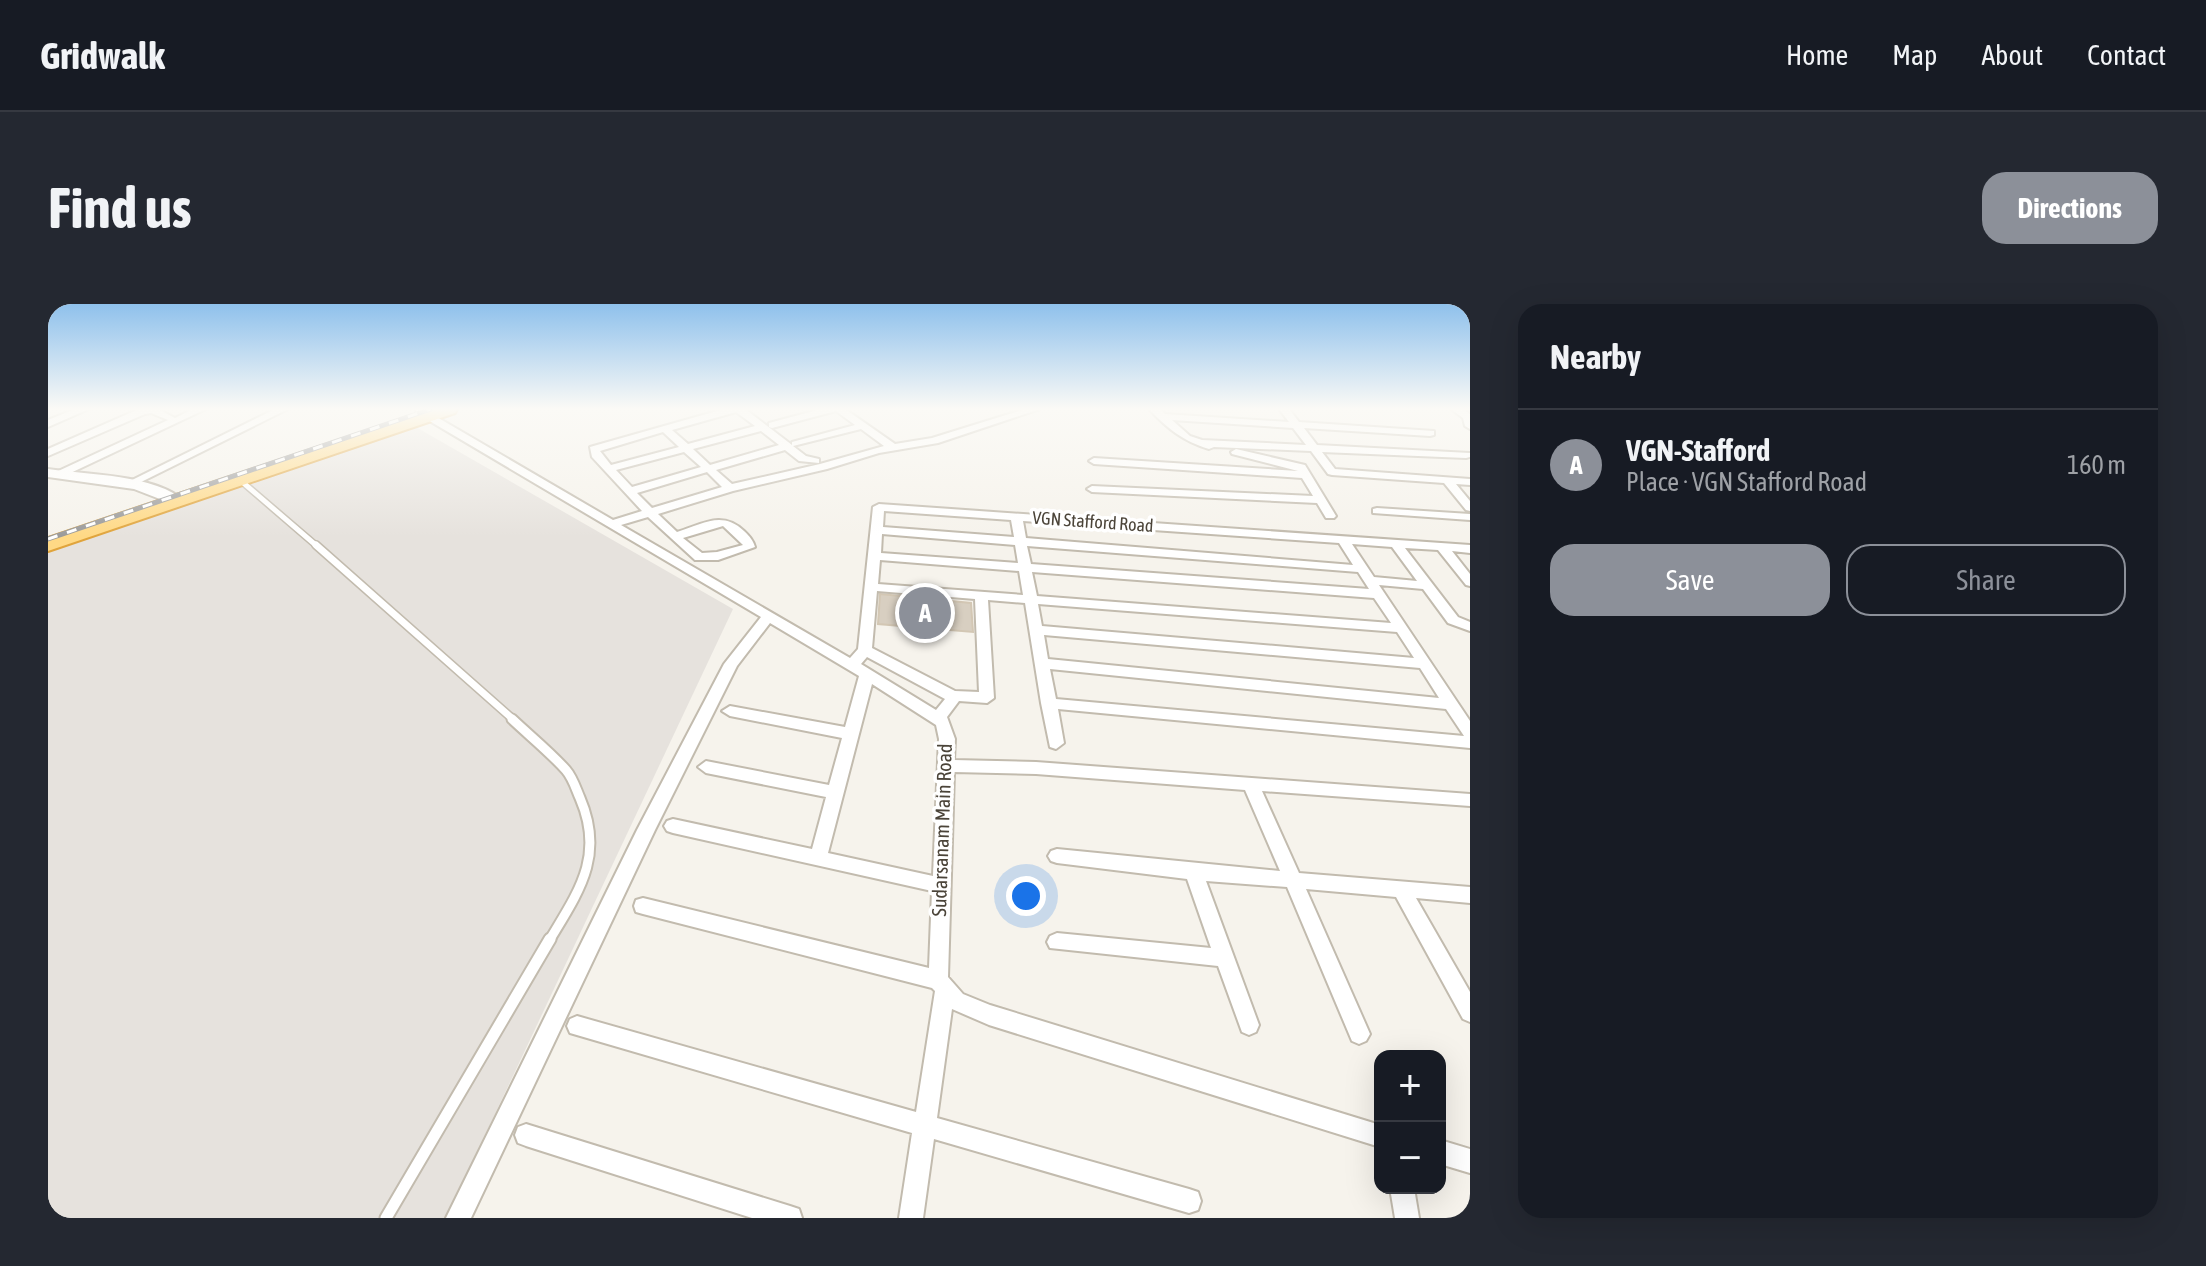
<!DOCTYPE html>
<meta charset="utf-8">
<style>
:root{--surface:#171b24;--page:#242831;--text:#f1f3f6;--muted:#9ea1a6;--line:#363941;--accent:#8c9099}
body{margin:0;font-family:"Asap Condensed",sans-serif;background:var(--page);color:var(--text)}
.controls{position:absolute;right:24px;bottom:24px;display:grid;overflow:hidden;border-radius:16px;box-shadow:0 8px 32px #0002}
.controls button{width:72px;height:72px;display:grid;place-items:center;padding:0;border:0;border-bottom:2px solid var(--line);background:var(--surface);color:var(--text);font:40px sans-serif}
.you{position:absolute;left:978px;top:592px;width:28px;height:28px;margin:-20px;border:6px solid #fff;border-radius:50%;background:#1a73e8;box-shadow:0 0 0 12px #1a73e833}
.badge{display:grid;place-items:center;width:52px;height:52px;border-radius:50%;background:var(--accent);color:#fff;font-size:26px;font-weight:700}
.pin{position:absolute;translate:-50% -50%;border:4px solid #fff;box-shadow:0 2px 8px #0006}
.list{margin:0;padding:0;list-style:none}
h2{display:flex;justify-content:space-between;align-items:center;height:104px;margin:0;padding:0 32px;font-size:34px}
h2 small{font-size:26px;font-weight:400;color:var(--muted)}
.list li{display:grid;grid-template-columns:52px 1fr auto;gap:24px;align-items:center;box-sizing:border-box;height:112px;padding:0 32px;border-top:2px solid var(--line)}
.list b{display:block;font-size:30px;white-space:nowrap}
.list p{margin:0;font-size:26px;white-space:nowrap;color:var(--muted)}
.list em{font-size:26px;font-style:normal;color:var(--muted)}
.actions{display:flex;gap:16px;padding:24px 32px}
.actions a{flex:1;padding:18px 0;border:2px solid var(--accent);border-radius:24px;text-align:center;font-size:28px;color:var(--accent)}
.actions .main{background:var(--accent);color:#fff}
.map{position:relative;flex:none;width:1422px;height:914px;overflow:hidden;border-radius:24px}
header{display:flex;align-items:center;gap:48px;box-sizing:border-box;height:112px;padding:0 40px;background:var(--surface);border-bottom:2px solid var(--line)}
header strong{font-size:38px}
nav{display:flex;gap:44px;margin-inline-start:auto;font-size:28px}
.intro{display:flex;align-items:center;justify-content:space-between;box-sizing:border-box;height:192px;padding:0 48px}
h1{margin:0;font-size:56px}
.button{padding:20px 36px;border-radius:24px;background:var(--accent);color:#fff;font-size:28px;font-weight:700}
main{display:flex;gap:48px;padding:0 48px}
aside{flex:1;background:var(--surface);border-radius:24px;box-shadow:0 8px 32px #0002}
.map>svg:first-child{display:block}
.industrial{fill:#e6e2dd}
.building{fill:#d8cfc1;stroke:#d3c7b4;stroke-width:2}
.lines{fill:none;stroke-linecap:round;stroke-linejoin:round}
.service-far3-casing{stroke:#c2bbae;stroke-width:8}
.service-far2-casing{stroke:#c2bbae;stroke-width:10}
.service-far1-casing{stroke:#c2bbae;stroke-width:13}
.service-casing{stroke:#c2bbae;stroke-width:15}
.minor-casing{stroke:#c2bbae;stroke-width:4}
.tertiary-casing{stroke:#c2bbae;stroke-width:4}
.trunk-casing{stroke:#e0a43c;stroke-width:4}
.service-far3{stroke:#fff;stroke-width:5}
.service-far2{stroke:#fff;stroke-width:7}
.service-far1{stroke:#fff;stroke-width:9}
.service{stroke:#fff;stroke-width:11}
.minor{fill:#fff;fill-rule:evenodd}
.tertiary{fill:#fff;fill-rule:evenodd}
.trunk{fill:#ffd985;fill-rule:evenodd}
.rail-casing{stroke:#9a9a9a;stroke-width:5}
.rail{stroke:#fff;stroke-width:3;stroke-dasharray:10;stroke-linecap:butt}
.labels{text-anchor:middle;stroke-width:7;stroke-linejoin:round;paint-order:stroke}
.far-street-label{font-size:18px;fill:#4b4439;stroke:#fff}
.street-label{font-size:20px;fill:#4b4439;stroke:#fff}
</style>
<header>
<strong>Gridwalk</strong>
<nav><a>Home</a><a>Map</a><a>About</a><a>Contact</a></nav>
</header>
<div class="intro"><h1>Find us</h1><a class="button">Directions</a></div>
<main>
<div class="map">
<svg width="1422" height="914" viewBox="0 0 1422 914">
<rect width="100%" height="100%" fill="#f6f3ec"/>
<polygon class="industrial" points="366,122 685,305 398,914 0,914 0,248"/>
<polygon class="building" points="832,290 923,299 925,328 830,320"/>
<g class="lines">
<defs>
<polyline id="service-far3" points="192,176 270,243"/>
<polyline id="service-far2" points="268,241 467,417"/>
<path id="service-far1" d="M 464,415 C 482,432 502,448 518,466 C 525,474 528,485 532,494 C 557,552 531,587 501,637"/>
<polyline id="service" points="338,914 502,635"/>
<g id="minor">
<polygon points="27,105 41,105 0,123 0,116"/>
<polygon points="91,105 110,105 127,114 145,105 158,105 14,173 6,173 6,169 120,116 103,109 97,110 0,152 0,145"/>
<polygon points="227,105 240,105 85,182 76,180"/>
<path d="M 368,105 L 375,105 L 565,216 L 594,207 L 544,153 L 542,143 L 676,105 L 697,105 L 744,141 L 744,138 L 807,121 L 788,107 L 724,124 L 721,123 L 721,119 L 773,105 L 797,105 L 847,140 L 884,134 L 977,105 L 992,105 L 890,139 L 831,149 L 779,165 L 685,187 L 610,210 L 629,228 C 655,220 674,206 696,227 C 702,233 705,236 707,243 L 670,256 L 647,256 L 600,213 L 573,221 L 802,354 L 810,345 L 825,203 L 831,200 L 1422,241 L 1422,249 L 1404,247 L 1422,270 L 1422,282 L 1418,281 L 1390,246 L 1357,244 L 1410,313 L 1422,318 L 1422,327 L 1400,319 L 1375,285 L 1331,281 L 1422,417 L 1422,444 L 1010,405 L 1016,439 L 1008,445 L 1002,443 L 993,399 L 977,299 L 940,296 L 946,394 L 939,399 L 911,397 L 899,413 L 907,435 L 906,456 L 988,458 L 1422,490 L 1422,502 L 1214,487 L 1251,569 L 1422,583 L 1422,599 L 1368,594 L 1422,688 L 1422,718 L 1415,715 L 1348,593 L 1258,585 L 1322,730 L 1318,737 L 1311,740 L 1304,737 L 1239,583 L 1158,577 L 1211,721 L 1208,728 L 1201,731 L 1194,728 L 1170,662 L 1002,644 L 999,638 L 1002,632 L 1009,629 L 1163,644 L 1139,575 L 1009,559 L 1003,557 L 1000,552 L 1003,547 L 1009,545 L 1232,567 L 1197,486 L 988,470 L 906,468 L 900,673 L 915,690 L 942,701 L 1332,821 L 1332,843 L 941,721 L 904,705 L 889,814 L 1141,885 L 1150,888 L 1153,897 L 1150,906 L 1141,909 L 886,835 L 875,914 L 851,914 L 864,829 L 522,729 L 519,722 L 522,715 L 529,712 L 868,808 L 887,687 L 884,684 L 595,610 L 588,608 L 586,602 L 588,596 L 595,594 L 881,664 L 884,587 L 625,529 L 619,527 L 616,522 L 619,517 L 625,515 L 764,545 L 778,493 L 658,469 L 650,463 L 658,457 L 781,481 L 794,434 L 682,412 L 674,407 L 682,402 L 797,423 L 811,372 L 722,319 L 689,362 L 607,526 L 423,914 L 398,914 L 589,526 L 676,360 L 713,313 L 368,109 ZM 688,108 L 707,122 L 640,140 L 624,126 ZM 813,125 L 836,142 L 772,160 L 684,180 L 668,166 L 737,146 L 751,157 L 771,159 L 771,155 L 758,152 L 745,142 ZM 713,127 L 731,141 L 662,161 L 645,145 ZM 615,128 L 631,143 L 563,161 L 552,147 ZM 636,148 L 653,163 L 584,183 L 568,166 ZM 659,168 L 674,183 L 604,204 L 589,189 ZM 836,207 L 963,216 L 966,233 L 835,223 ZM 975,217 L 1291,239 L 1305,261 L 978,234 ZM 675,222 L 695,241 L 669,248 L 654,249 L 635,234 ZM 834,230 L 967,241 L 970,259 L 833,249 ZM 1304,240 L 1344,243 L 1369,277 L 1326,273 ZM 979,242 L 1310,268 L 1321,285 L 983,260 ZM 832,256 L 971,267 L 975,291 L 830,280 ZM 984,268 L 1326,294 L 1343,319 L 989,292 ZM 829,287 L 927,295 L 931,388 L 907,387 L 824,344 ZM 990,300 L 1349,328 L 1366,354 L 994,322 ZM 996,331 L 1372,364 L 1391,394 L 1000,355 ZM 819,353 L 897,395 L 888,406 L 813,360 ZM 1002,365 L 1398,405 L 1416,432 L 1008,395 ZM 824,380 L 888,421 L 891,435 L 885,572 L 780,549 Z"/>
<path d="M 1101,105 L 1112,105 L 1117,110 L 1241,118 L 1231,105 L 1241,105 L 1251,118 L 1386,127 L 1386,131 L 1382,132 L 1256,124 L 1269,141 L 1422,149 L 1422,153 L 1418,154 L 1274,148 L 1287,165 L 1422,175 L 1422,181 L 1408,180 L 1422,197 L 1422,207 L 1418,206 L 1396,179 L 1284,171 L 1280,170 L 1263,147 L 1166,143 L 1161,145 C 1135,137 1120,125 1101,105 ZM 1124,116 L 1245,124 L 1258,141 L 1154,136 L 1142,132 Z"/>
<polygon points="1403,105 1415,105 1422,110 1422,125 1417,122 1415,114"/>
<polygon points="1188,145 1257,161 1288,212 1286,214 1278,214 1269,199 1044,188 1039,185 1044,182 1265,192 1254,174 1046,160 1041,157 1046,154 1250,167 1184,150 1183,148"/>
<polygon points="1329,204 1422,210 1422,216 1325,209 1325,205"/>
<polygon points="478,820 742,902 751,905 754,914 704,914 478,842 470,839 467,831 470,823"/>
<polygon points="1392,836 1422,845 1422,869 1392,860"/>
<polygon points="1342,884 1366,884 1371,914 1347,914"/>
</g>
<path id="tertiary" d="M 0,165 C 38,171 109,170 137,198 L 130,202 L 86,185 L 0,173 Z"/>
<polygon id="trunk" points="384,105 409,105 407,109 0,247 0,234"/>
</defs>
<use href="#service-far3" class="service-far3-casing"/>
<use href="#service-far2" class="service-far2-casing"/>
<use href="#service-far1" class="service-far1-casing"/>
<use href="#service" class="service-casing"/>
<use href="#minor" class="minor-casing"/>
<use href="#tertiary" class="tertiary-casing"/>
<use href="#trunk" class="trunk-casing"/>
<use href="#service-far3" class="service-far3"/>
<use href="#service-far2" class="service-far2"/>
<use href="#service-far1" class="service-far1"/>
<use href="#service" class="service"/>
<use href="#minor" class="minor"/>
<use href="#tertiary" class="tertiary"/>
<use href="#trunk" class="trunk"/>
<defs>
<polyline id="rail" points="0,235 383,105"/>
</defs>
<use href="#rail" class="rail-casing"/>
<use href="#rail" class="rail"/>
</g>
<linearGradient id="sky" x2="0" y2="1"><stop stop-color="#8fc1ec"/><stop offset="0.45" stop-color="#fbfaf6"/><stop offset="1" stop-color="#fbfaf6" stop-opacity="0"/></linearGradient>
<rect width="1422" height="233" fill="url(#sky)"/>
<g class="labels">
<g class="far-street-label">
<text transform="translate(1045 218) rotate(4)" y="6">VGN Stafford Road</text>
</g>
<g class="street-label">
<text transform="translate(894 526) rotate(-88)" y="7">Sudarsanam Main Road</text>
</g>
</g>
</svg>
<div class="controls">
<button>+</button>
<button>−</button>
</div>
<div class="you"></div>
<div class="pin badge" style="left:877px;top:309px">A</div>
</div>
<aside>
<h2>Nearby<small></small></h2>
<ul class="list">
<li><span class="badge">A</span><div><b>VGN-Stafford</b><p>Place · VGN Stafford Road</p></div><em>160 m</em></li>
</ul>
<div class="actions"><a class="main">Save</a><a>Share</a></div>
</aside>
</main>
